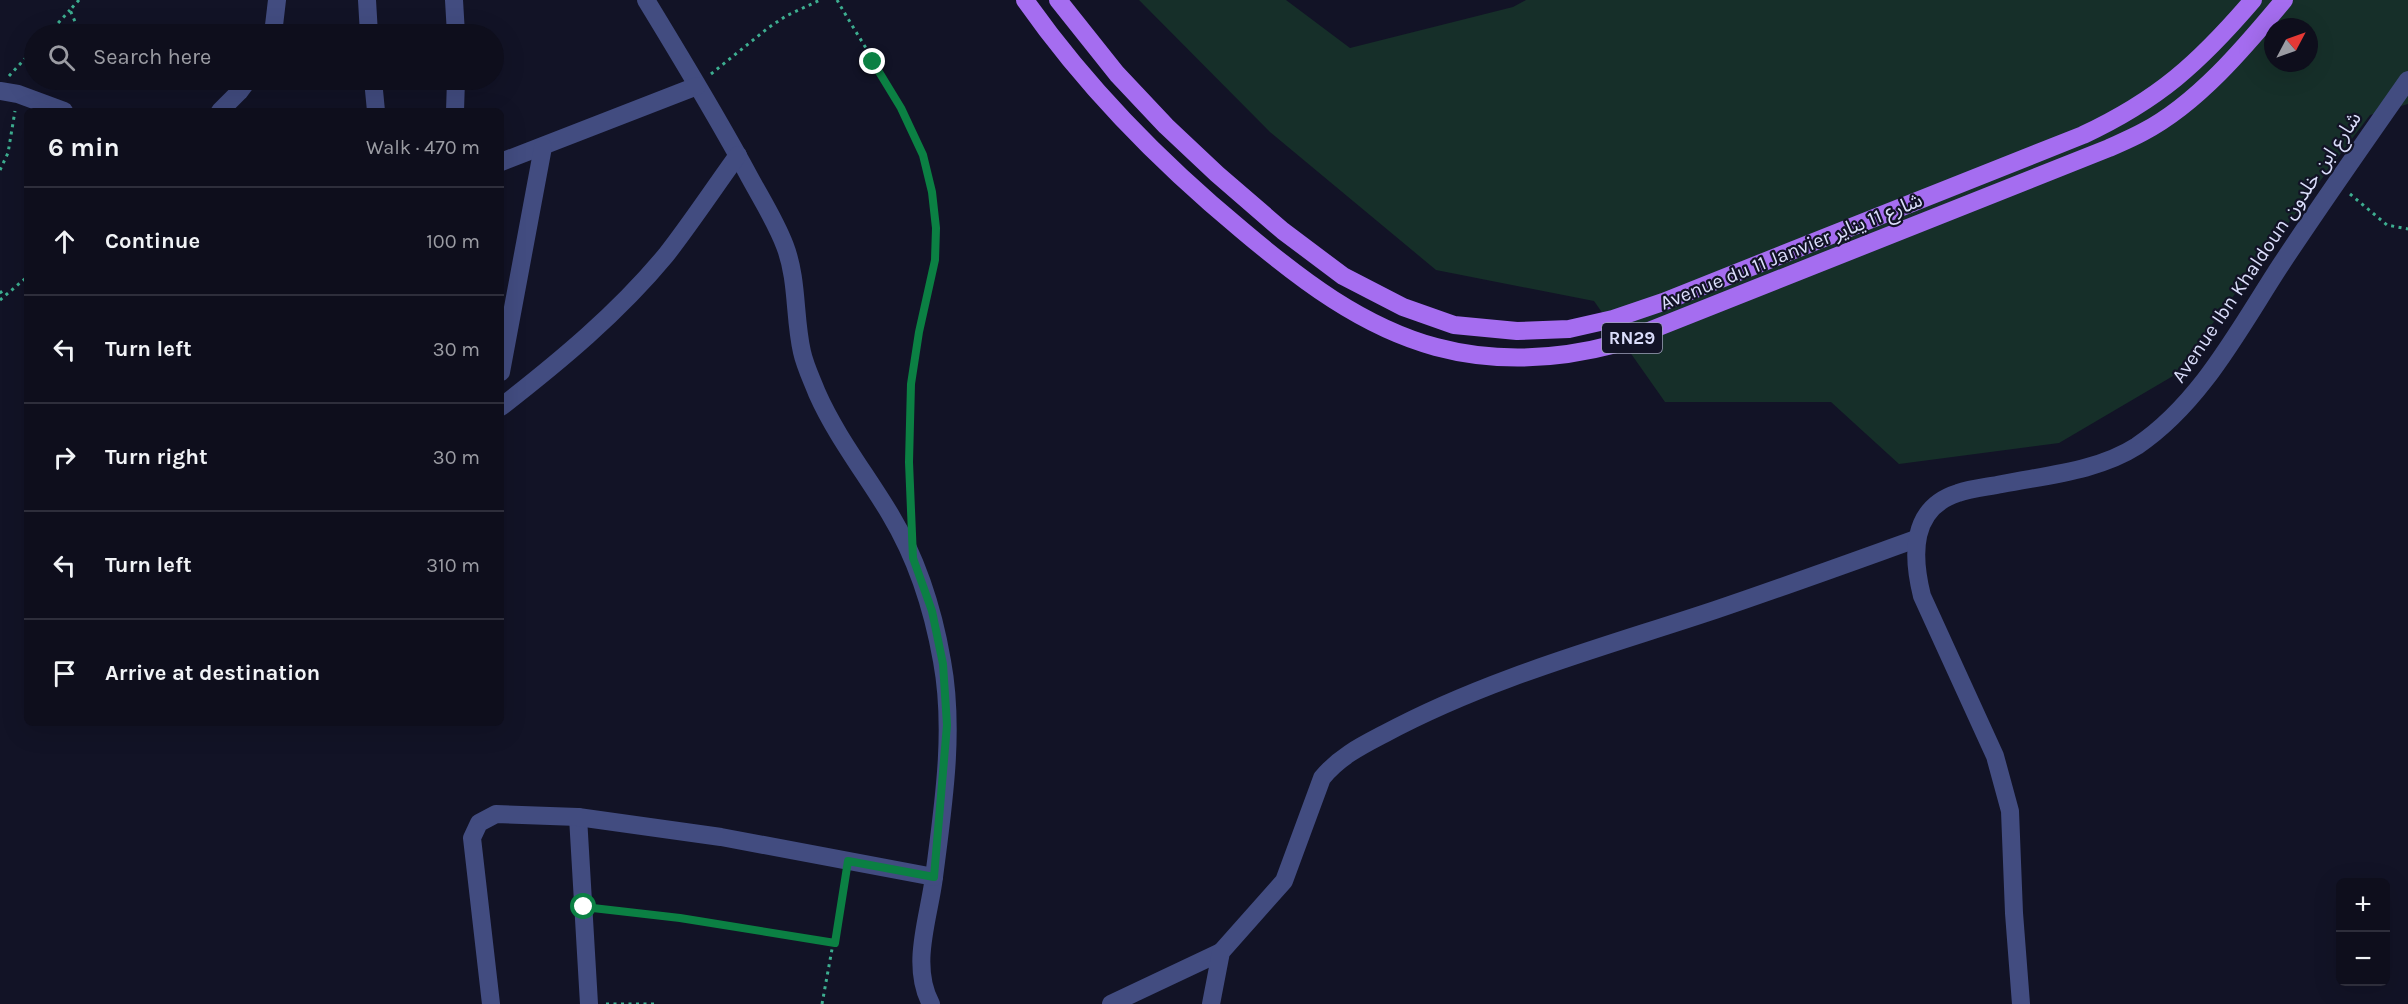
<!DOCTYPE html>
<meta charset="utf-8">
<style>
:root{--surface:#0e0e1c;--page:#1c1c29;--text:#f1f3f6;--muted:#9b9ca3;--line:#2e2e3b}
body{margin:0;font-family:Karla,"Noto Sans Arabic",sans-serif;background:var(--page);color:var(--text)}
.controls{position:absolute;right:18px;bottom:18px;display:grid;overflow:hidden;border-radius:9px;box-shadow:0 6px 24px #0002}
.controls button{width:54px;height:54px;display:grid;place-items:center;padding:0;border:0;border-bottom:2px solid var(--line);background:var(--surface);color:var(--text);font:30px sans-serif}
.compass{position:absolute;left:2264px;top:18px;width:54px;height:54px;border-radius:50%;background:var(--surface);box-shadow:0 6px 24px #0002;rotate:49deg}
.stop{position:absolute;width:18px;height:18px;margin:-14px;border:4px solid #0b8043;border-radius:50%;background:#fff}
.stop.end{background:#0b8043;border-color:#fff;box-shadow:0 2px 6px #0008}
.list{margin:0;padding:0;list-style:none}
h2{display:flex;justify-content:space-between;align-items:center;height:78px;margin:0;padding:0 24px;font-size:26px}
h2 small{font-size:20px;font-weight:400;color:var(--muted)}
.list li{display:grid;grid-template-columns:39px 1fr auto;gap:18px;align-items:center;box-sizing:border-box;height:108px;padding:0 24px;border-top:2px solid var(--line)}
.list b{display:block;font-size:22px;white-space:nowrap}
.list em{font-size:20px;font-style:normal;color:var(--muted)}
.icon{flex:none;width:33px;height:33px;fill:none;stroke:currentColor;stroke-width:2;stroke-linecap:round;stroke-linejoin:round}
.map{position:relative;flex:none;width:2408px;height:1004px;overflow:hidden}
.search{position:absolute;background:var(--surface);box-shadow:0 6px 24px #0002;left:24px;top:24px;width:480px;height:66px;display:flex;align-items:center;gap:15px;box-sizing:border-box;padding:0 21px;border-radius:33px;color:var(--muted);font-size:22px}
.panel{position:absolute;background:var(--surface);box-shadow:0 6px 24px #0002;left:24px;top:108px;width:480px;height:618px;border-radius:9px}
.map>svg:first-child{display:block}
.green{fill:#162f29;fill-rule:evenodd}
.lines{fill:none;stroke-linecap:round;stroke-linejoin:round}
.path{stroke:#3dae90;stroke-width:3;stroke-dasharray:3 4.5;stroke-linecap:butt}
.minor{stroke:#424c80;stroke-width:18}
.major{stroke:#a56df0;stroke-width:18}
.route{stroke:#0b8043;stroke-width:8}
.labels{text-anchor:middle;stroke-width:4.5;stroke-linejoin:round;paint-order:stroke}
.shield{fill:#121326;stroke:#9fa1bb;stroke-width:1.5}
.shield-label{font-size:18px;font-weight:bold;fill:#dbdefb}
.street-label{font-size:20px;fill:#dbdefb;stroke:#121326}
</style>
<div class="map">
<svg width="2408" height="1004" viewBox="0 0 2408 1004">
<rect width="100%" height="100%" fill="#121326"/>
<path class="green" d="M 1139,0 L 1286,0 L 1350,48 L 1513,7 L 1526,0 L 2408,0 L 2408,104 L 2370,115 L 2173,376 L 2059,443 L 1899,464 L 1831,402 L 1665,402 L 1594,301 L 1436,270 L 1270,132 ZM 2273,27 L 2309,27 L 2309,63 L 2273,63 Z"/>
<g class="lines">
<g class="path">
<polyline points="79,0 70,10 77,26 86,34"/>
<path d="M 837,0 C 872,61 917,121 932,190 C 946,255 918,319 912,383 C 907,426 909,471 911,515"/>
<polyline points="48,34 70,10"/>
<polyline points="711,74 768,28 786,16 820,0"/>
<polyline points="9,76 34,49"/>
<polyline points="214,80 223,84"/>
<polyline points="0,170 8,153 15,111"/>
<polyline points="2350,194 2387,225 2408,229"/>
<polyline points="0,291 4,296"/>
<polyline points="0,300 27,277"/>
<polyline points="601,909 680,918 835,943"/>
<polyline points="606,1004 656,1004"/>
<polyline points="822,1004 845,878"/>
</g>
<g class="minor">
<polyline points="367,0 369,34"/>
<polyline points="454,0 456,34"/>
<path d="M 646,0 C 682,59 718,118 750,178 C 762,200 776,222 785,246 C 798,280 794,317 802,352 C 805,366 812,380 817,393 C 836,436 866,474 890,514 C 917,559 933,609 942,661 C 955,731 943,807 934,877 C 929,918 910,965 931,1004"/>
<polyline points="273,34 277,0"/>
<polyline points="373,80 376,111"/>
<polyline points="0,91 18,94 64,111"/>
<polyline points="220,111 239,92 248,80"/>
<polyline points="455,111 456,80"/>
<polyline points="501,162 697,86"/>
<polyline points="501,372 543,147"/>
<path d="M 501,407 C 560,361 618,313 666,255 C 691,223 714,188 738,155"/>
<polyline points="578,817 589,1004"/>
<polyline points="491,1004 472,838 479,823 496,814 578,817 721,837 934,877"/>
<polyline points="1111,1004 1221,952"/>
<path d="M 1211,1004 L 1221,952 L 1284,881 L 1322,778 C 1339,757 1361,746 1384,734 C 1488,678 1604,647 1715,610 C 1783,587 1849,563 1916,539"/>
<path d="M 2021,1004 L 2014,913 L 2010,811 L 1995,756 L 1922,596 C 1912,556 1910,508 1958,493 C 1972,488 1988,487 2002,484 C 2047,475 2098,471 2137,446 C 2202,402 2240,327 2282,263 C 2323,201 2366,140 2408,80"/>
</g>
<g class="major">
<path d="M 1025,0 C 1086,87 1161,163 1243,231 C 1300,279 1362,327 1436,347 C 1496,363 1556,360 1616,344 L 2109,148 C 2120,143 2132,138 2143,132 C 2197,104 2245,47 2284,0"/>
<path d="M 1058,0 L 1117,74 L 1166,126 L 1217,174 L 1283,231 L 1343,276 L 1403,307 L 1454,325 L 1517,331 L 1569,329 L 1613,319 L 1663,302 L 2083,135 C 2158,100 2199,63 2253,0"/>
</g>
</g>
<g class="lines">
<polyline class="route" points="584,907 680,918 835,943 848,861 934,877 947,725 943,664 932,611 913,558 909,462 911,384 919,332 935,260 936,228 932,192 923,155 901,108 873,62"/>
</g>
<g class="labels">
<rect class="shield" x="1602" y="323" width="60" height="30" rx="4.5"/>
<g class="shield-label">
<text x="1632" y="344">RN29</text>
</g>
<g class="street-label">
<text transform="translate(2266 247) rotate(-56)" y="7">Avenue Ibn Khaldoun شارع ابن خلدون</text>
<text transform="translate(1791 251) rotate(-22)" y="7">Avenue du 11 Janvier شارع 11 يناير</text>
</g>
</g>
</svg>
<div class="controls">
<button>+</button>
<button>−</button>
</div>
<svg class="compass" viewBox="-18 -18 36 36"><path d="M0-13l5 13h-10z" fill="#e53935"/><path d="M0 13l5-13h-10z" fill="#9b9ca3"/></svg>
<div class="stop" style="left:584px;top:907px"></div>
<div class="stop end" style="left:873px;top:62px"></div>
<div class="search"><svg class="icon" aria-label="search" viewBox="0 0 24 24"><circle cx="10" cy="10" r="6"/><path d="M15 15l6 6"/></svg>Search here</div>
<section class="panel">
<h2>6 min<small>Walk · 470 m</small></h2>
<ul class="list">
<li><svg class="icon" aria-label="ahead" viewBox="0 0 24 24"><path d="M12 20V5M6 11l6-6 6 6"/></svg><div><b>Continue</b></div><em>100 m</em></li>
<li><svg class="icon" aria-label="left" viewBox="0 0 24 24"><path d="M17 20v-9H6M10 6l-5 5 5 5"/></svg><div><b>Turn left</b></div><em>30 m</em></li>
<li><svg class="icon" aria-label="right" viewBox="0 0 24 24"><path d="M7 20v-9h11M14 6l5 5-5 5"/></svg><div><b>Turn right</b></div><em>30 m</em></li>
<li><svg class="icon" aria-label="left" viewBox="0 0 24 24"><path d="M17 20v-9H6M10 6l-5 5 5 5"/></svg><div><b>Turn left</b></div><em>310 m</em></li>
<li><svg class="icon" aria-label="arrive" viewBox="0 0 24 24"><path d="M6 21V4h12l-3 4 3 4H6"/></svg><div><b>Arrive at destination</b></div></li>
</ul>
</section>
</div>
